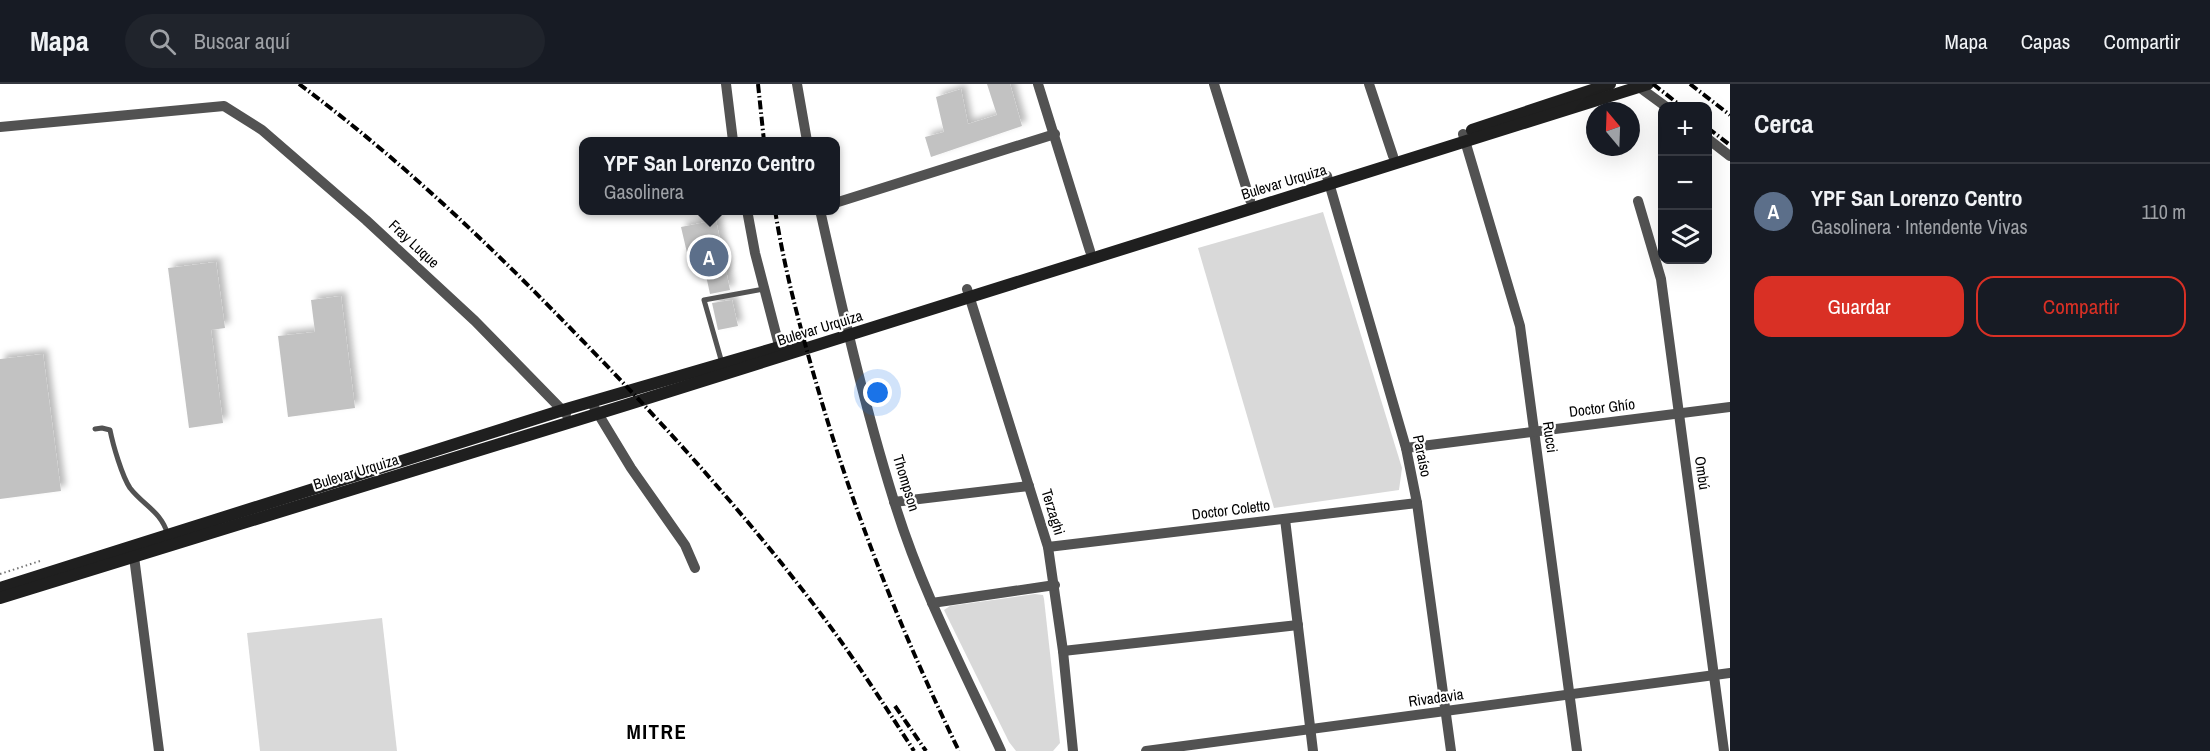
<!DOCTYPE html>
<html lang="es">
<meta charset="utf-8">
<style>
:root{--surface:#171b24;--page:#20242c;--text:#f1f3f6;--muted:#9ea1a6;--line:#363941;--accent:#d93025}
body{margin:0;font-family:"Archivo Narrow",sans-serif;background:var(--page);color:var(--text)}
.controls{position:absolute;right:18px;top:18px;display:grid;overflow:hidden;border-radius:12px;box-shadow:0 6px 24px #0002}
.controls button{width:54px;height:54px;display:grid;place-items:center;padding:0;border:0;border-bottom:2px solid var(--line);background:var(--surface);color:var(--text);font:30px sans-serif}
.compass{position:absolute;left:1586px;top:18px;width:54px;height:54px;border-radius:50%;background:var(--surface);box-shadow:0 6px 24px #0002;rotate:341deg}
.you{position:absolute;left:878px;top:309px;width:21px;height:21px;margin:-15px;border:4px solid #fff;border-radius:50%;background:#1a73e8;box-shadow:0 0 0 9px #1a73e833}
.badge{display:grid;place-items:center;width:39px;height:39px;border-radius:50%;background:var(--accent);color:#fff;font-size:20px;font-weight:700}
.pin{position:absolute;translate:-50% -50%;border:3px solid #fff;box-shadow:0 2px 6px #0006}
.popup{position:absolute;left:579px;top:53px;width:261px;height:78px;box-sizing:border-box;display:grid;place-content:center;border-radius:12px;background:var(--surface);filter:drop-shadow(0 2px 4px #0005);font-size:20px;white-space:nowrap;color:var(--muted)}
.popup b{font-size:22px;color:var(--text)}
.popup::after{content:'';position:absolute;left:50%;top:100%;margin-left:-12px;border:12px solid transparent;border-top-color:var(--surface)}
.list{margin:0;padding:0;list-style:none}
h2{display:flex;justify-content:space-between;align-items:center;height:78px;margin:0;padding:0 24px;font-size:26px}
h2 small{font-size:20px;font-weight:400;color:var(--muted)}
.list li{display:grid;grid-template-columns:39px 1fr auto;gap:18px;align-items:center;box-sizing:border-box;height:96px;padding:0 24px;border-top:2px solid var(--line)}
.list b{display:block;font-size:22px;white-space:nowrap}
.list p{margin:0;font-size:20px;white-space:nowrap;color:var(--muted)}
.list em{font-size:20px;font-style:normal;color:var(--muted)}
.actions{display:flex;gap:12px;padding:18px 24px}
.actions a{flex:1;padding:14px 0;border:2px solid var(--accent);border-radius:18px;text-align:center;font-size:21px;color:var(--accent)}
.actions .main{background:var(--accent);color:#fff}
.icon{flex:none;width:33px;height:33px;fill:none;stroke:currentColor;stroke-width:2;stroke-linecap:round;stroke-linejoin:round}
.map{position:relative;flex:none;width:1730px;height:667px;overflow:hidden}
header{display:flex;align-items:center;gap:36px;box-sizing:border-box;height:84px;padding:0 30px;background:var(--surface);border-bottom:2px solid var(--line)}
header strong{font-size:28px}
nav{display:flex;gap:33px;margin-inline-start:auto;font-size:21px}
.search{width:420px;height:54px;background:var(--page);display:flex;align-items:center;gap:15px;box-sizing:border-box;padding:0 21px;border-radius:33px;color:var(--muted);font-size:22px}
main{display:flex}
aside{flex:1;background:var(--surface)}
.map>svg:first-child{display:block}
.green{fill:#d9d9d9}
.building{fill:#c2c2c2;filter:url(#shadow)}
.lines{fill:none;stroke-linecap:round;stroke-linejoin:round}
.path{stroke:#747474;stroke-width:2;stroke-dasharray:1.5 3;stroke-linecap:butt}
.service{stroke:#525252;stroke-width:5}
.minor{stroke:#525252;stroke-width:10}
.secondary{stroke:#1f1f1f;stroke-width:12}
.rail{stroke:#000;stroke-width:4;stroke-dasharray:9 3 1.5 3;stroke-linecap:butt}
.labels{text-anchor:middle;stroke-width:4.5;stroke-linejoin:round;paint-order:stroke}
.street-label{font-size:15px;fill:#000;stroke:#fff}
.district-label{font-size:21px;font-weight:bold;letter-spacing:1.5px;fill:#000;stroke:#fff}
</style>
<header>
<strong>Mapa</strong>
<div class="search"><svg class="icon" aria-label="search" viewBox="0 0 24 24"><circle cx="10" cy="10" r="6"/><path d="M15 15l6 6"/></svg>Buscar aquí</div>
<nav><a>Mapa</a><a>Capas</a><a>Compartir</a></nav>
</header>
<main>
<div class="map">
<svg width="1730" height="667" viewBox="0 0 1730 667">
<defs>
<filter id="shadow"><feDropShadow dx="5" dy="-5" stdDeviation="3" flood-color="#0004"/></filter>
</defs>
<rect width="100%" height="100%" fill="#fff"/>
<g class="green">
<polygon points="1323,128 1402,384 1399,406 1274,424 1198,164"/>
<polygon points="1035,510 1043,511 1044,515 1060,659 1053,667 1016,667 1009,658 944,526 950,522"/>
<polygon points="382,534 397,667 260,667 247,549"/>
</g>
<g class="building">
<polygon points="987,0 1010,0 1022,42 931,73 925,53 944,48 936,13 961,5 968,40 997,31"/>
<polygon points="716,136 730,206 710,210 704,182 691,186 681,143"/>
<polygon points="216,178 225,244 211,246 223,339 189,344 168,184"/>
<polygon points="341,212 355,324 288,333 278,252 315,248 311,216"/>
<polygon points="732,216 738,242 718,246 712,219"/>
<polygon points="43,270 61,407 0,415 0,275"/>
</g>
<g class="lines">
<polyline class="path" points="0,490 40,477"/>
<g class="service">
<polyline points="722,279 704,216 764,205"/>
<path d="M 95,345 L 102,344 L 110,346 C 113,361 122,392 130,404 C 144,422 161,427 168,451"/>
</g>
<g class="minor">
<polyline points="726,0 733,57"/>
<polyline points="797,0 807,57"/>
<polyline points="1038,0 1090,167"/>
<polyline points="1214,0 1250,116"/>
<polyline points="1369,0 1393,72"/>
<polyline points="1635,0 1665,22"/>
<polyline points="0,43 224,22 262,46 366,136 475,237 566,330"/>
<polyline points="1463,50 1520,242 1577,667"/>
<polyline points="1708,55 1730,72"/>
<polyline points="1327,92 1406,364 1417,419 1451,667"/>
<polyline points="1638,117 1661,195 1724,667"/>
<polyline points="835,119 1055,50"/>
<polyline points="747,126 755,169 781,269"/>
<path d="M 820,126 C 842,224 864,321 894,417 C 920,503 963,585 1001,667"/>
<polyline points="967,205 1048,463 1063,567 1073,667"/>
<polyline points="594,323 631,384 685,461 695,484"/>
<polyline points="1406,364 1730,323"/>
<polyline points="894,418 1029,402"/>
<polyline points="1285,435 1313,667"/>
<polyline points="1048,463 1417,419"/>
<polyline points="133,465 159,667"/>
<polyline points="932,519 1055,501"/>
<polyline points="1063,567 1298,541"/>
<polyline points="1146,667 1730,589"/>
</g>
<g class="secondary">
<polyline points="1472,46 1610,0"/>
<polyline points="0,504 563,326 800,257"/>
<polyline points="0,514 626,321 1648,0"/>
</g>
<g class="rail">
<path d="M 299,0 C 400,75 491,162 577,251 C 665,341 749,434 824,534 C 856,577 885,622 914,667"/>
<polyline points="758,0 764,57"/>
<polyline points="1653,0 1681,22"/>
<polyline points="1690,0 1730,31"/>
<polyline points="1708,44 1730,61"/>
<path d="M 775,126 C 785,189 802,251 820,312 C 856,434 903,552 959,667"/>
<polyline points="895,622 926,667"/>
</g>
</g>
<g class="labels">
<g class="street-label">
<text transform="translate(1284 98) rotate(-17)" y="5">Bulevar Urquiza</text>
<text transform="translate(414 160) rotate(43)" y="5">Fray Luque</text>
<text transform="translate(820 244) rotate(-17)" y="5">Bulevar Urquiza</text>
<text transform="translate(1602 324) rotate(-7)" y="5">Doctor Ghío</text>
<text transform="translate(1550 353) rotate(82)" y="5">Rucci</text>
<text transform="translate(1422 372) rotate(78)" y="5">Paraíso</text>
<text transform="translate(356 388) rotate(-17)" y="5">Bulevar Urquiza</text>
<text transform="translate(1702 389) rotate(82)" y="5">Ombú</text>
<text transform="translate(906 399) rotate(73)" y="5">Thompson</text>
<text transform="translate(1231 426) rotate(-7)" y="5">Doctor Coletto</text>
<text transform="translate(1053 428) rotate(73)" y="5">Terzaghi</text>
<text transform="translate(1436 614) rotate(-8)" y="5">Rivadavia</text>
</g>
<g class="district-label">
<text x="657" y="655">MITRE</text>
</g>
</g>
</svg>
<div class="controls">
<button>+</button>
<button>−</button>
<button><svg class="icon" aria-label="layers" viewBox="0 0 24 24"><path d="M12 4l9 5-9 5-9-5zM3 14l9 5 9-5"/></svg></button>
</div>
<svg class="compass" viewBox="-18 -18 36 36"><path d="M0-13l5 13h-10z" fill="#e53935"/><path d="M0 13l5-13h-10z" fill="#9ea1a6"/></svg>
<div class="you"></div>
<div class="pin badge" style="left:709px;top:173px;background:#5c6f8a">A</div>
<div class="popup"><b>YPF San Lorenzo Centro</b>Gasolinera</div>
</div>
<aside>
<h2>Cerca<small></small></h2>
<ul class="list">
<li><span class="badge" style="background:#5c6f8a">A</span><div><b>YPF San Lorenzo Centro</b><p>Gasolinera · Intendente Vivas</p></div><em>110 m</em></li>
</ul>
<div class="actions"><a class="main">Guardar</a><a>Compartir</a></div>
</aside>
</main>
